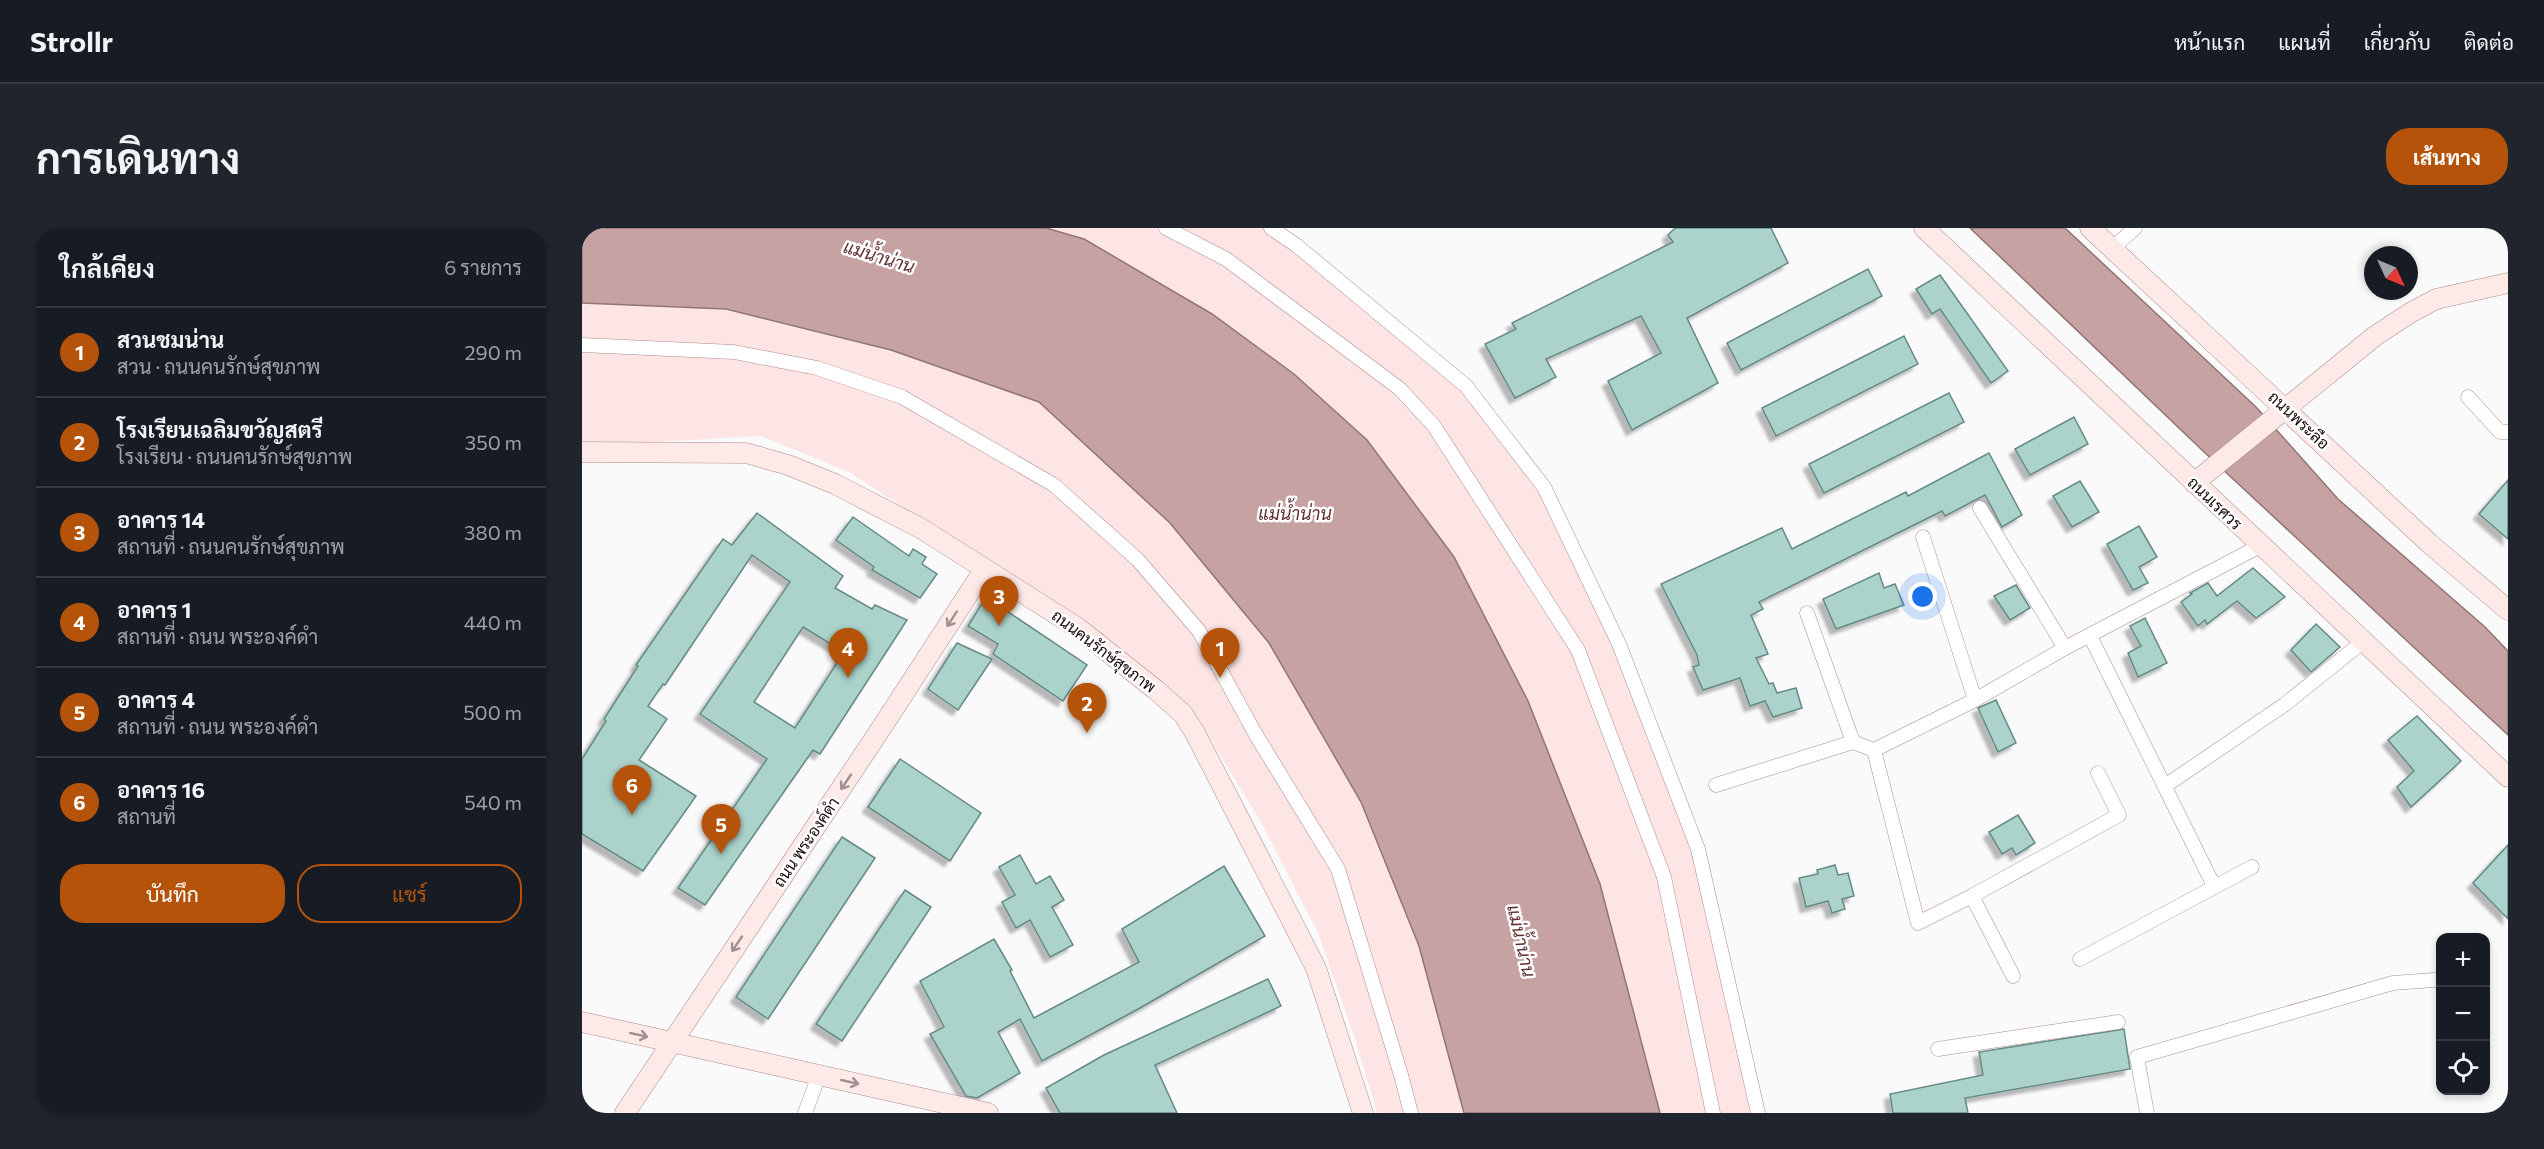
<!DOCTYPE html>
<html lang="th">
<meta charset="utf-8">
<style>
:root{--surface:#171b24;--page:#20242c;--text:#f1f3f6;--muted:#9ea1a6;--line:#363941;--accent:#b45309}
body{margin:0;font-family:Commissioner,Sarabun,sans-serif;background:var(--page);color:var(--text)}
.controls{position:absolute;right:18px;bottom:18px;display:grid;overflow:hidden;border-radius:12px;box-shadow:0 3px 9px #0003}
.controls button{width:54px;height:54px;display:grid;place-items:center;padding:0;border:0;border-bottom:2px solid var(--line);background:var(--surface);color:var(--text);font:30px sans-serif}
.compass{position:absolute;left:1782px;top:18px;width:54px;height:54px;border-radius:50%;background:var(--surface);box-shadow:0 3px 9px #0003;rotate:134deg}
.you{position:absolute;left:1341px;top:369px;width:21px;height:21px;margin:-15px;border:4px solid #fff;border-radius:50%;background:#1a73e8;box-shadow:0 0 0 9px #1a73e833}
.badge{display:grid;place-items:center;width:39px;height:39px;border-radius:50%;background:var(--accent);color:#fff;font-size:20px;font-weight:700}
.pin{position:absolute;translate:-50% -50px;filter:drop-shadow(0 2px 3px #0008)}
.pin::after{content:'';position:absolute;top:32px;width:21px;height:18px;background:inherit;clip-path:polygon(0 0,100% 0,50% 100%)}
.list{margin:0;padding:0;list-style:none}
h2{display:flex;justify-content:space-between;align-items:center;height:78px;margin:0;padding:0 24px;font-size:26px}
h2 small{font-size:20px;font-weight:400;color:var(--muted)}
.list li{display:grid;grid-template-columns:39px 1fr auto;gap:18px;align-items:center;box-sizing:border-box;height:90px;padding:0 24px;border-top:2px solid var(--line)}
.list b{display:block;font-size:22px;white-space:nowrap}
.list p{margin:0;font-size:20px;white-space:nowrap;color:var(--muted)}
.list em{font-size:20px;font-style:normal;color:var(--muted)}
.actions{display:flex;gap:12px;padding:18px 24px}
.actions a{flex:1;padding:14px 0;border:2px solid var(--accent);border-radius:24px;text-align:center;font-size:21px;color:var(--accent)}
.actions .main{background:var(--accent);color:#fff}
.icon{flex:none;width:33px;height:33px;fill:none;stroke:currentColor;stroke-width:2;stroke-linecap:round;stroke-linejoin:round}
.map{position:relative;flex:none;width:1926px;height:885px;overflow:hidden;border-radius:24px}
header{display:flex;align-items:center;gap:36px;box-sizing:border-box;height:84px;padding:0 30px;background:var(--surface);border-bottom:2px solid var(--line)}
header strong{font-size:28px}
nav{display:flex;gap:33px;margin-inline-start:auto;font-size:21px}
.intro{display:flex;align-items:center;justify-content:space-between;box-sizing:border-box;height:144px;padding:0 36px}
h1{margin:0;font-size:42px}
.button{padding:15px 27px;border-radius:24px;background:var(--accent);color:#fff;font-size:21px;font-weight:700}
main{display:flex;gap:36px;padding:0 36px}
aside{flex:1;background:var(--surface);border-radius:24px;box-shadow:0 3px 9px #0003}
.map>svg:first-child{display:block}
.green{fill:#fde5e5}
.water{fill:#c6a2a2;stroke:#927575;stroke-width:1.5}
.building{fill:#abd3cc;stroke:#648a84;stroke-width:1.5;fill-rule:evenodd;filter:url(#shadow)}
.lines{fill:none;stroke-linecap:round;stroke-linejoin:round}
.street-casing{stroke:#ae8b8a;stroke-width:15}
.secondary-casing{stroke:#ae8b8a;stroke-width:21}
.street{stroke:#fff;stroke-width:14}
.secondary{stroke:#fee9e9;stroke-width:20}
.oneway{stroke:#a29090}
.labels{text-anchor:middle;stroke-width:5;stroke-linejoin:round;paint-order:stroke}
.street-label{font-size:16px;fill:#170b0b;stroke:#fff}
.water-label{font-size:18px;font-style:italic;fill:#622f31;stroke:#fff}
</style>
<header>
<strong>Strollr</strong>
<nav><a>หน้าแรก</a><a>แผนที่</a><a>เกี่ยวกับ</a><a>ติดต่อ</a></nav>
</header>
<div class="intro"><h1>การเดินทาง</h1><a class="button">เส้นทาง</a></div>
<main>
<aside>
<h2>ใกล้เคียง<small>6 รายการ</small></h2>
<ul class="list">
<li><span class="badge">1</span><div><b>สวนชมน่าน</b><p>สวน · ถนนคนรักษ์สุขภาพ</p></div><em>290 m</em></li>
<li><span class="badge">2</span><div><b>โรงเรียนเฉลิมขวัญสตรี</b><p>โรงเรียน · ถนนคนรักษ์สุขภาพ</p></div><em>350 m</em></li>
<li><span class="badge">3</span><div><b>อาคาร 14</b><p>สถานที่ · ถนนคนรักษ์สุขภาพ</p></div><em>380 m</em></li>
<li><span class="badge">4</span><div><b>อาคาร 1</b><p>สถานที่ · ถนน พระองค์ดำ</p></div><em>440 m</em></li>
<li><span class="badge">5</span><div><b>อาคาร 4</b><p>สถานที่ · ถนน พระองค์ดำ</p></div><em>500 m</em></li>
<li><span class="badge">6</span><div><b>อาคาร 16</b><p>สถานที่</p></div><em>540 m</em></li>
</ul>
<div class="actions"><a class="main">บันทึก</a><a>แชร์</a></div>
</aside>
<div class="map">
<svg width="1926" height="885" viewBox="0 0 1926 885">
<defs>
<filter id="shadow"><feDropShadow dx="-5.5" dy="5.5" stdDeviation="1.5" flood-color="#0004"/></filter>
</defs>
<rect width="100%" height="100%" fill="#fafafa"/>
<g class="green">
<polygon points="464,0 689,0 884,158 967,270 1020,377 1116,621 1172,885 1073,885 1059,810 1018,656 946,473 630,86 502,11"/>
<polygon points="0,75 144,81 309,122 457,174 588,295 687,415 779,574 847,740 891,885 795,885 773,811 736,705 680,596 613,485 466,373 267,244 179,208 0,218"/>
</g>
<g class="water">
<polygon points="0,0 464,0 502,11 630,86 712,146 785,212 872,329 946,473 1018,656 1078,885 882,885 837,718 779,574 687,415 588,295 457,174 309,122 144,81 0,75"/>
<polygon points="1388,0 1483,0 1674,179 1756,271 1903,399 1926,423 1926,507 1621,223"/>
</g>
<g class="building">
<polygon points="1093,0 1189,0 1206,35 1105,90 1136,155 1050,202 1026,153 1079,125 1059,88 964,131 974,149 933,170 903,116 934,101 930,95 1091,14 1086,7"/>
<polygon points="1286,41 1300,68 1159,142 1145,115"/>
<polygon points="1358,47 1426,143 1409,155 1358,81 1350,86 1334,61"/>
<polygon points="1322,108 1336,136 1194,208 1180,180"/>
<polygon points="1367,165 1382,194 1242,265 1227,236"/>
<polygon points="1492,189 1506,216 1448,247 1433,221"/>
<polygon points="1407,225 1440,287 1420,299 1403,267 1363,288 1360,283 1177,374 1181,381 1169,387 1186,426 1174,430 1187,456 1191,455 1195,465 1214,460 1220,480 1191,489 1183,473 1168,478 1158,450 1121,462 1111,439 1117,437 1115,427 1079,356 1200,300 1210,321 1324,264 1326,268"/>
<polygon points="1926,252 1926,311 1897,286"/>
<polygon points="1498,253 1517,284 1490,299 1471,268"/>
<path d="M 175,285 L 261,348 L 253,360 L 290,381 L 293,377 L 325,392 L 238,526 L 231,522 L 123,677 L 96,660 L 185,531 L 118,486 L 208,354 L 170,327 L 83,457 L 81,456 L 66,478 L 85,491 L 57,532 L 114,568 L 61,643 L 0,606 L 0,531 L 24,493 L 22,491 L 56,438 L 54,437 L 141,311 L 150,317 ZM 221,399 L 262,424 L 213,500 L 172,474 Z"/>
<polygon points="271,289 327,328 331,321 344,329 340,336 355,346 338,370 290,342 292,339 254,312"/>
<polygon points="1557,298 1575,329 1557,339 1566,355 1551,362 1525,316"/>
<polygon points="1671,340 1703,369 1674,390 1655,373 1625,396 1623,392 1616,398 1599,374 1610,366 1608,365 1626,355 1635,368"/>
<polygon points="1297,345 1302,360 1313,356 1322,377 1254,401 1241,371"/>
<polygon points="1434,357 1448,380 1428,392 1412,368"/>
<polygon points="404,369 505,437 481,473 411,426 416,416 386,398"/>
<polygon points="1563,390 1585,435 1556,449 1546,425 1559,418 1548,398"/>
<polygon points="1734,396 1758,419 1729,444 1709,422"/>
<polygon points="375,415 410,431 376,482 346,461"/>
<polygon points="1414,472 1434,515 1416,524 1396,480"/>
<polygon points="1835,488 1879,533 1829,579 1815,559 1832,543 1806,512"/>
<polygon points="318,531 399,585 368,633 286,579"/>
<polygon points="1436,587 1453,615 1434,627 1430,620 1420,626 1407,604"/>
<polygon points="260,609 293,630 186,791 154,769"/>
<polygon points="1926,617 1926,691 1891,655"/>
<polygon points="438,627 454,656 468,648 482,672 470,679 491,717 468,729 448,692 434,700 420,674 433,667 417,639"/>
<polygon points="1253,637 1256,647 1266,645 1272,668 1260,671 1263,681 1250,685 1246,673 1224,679 1217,650 1236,646 1235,642"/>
<polygon points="642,638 683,708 558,780 460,833 438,791 416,804 438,845 395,870 384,868 348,806 362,799 338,753 412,711 430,742 428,743 452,790 557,734 540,701"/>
<polygon points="323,662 349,679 260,813 234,796"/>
<polygon points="686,751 699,778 573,837 595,885 478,885 464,860 522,827"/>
<polygon points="1542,801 1548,841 1383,870 1386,885 1311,885 1308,866 1401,847 1397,824"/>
</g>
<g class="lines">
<defs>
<g id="street">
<polyline points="584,0 644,31 818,161 852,198 996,422 1082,649 1131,885"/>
<polyline points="689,0 714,17 884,158 962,259 1037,416 1116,621 1176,885"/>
<polyline points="1530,21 1553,0"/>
<polyline points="0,117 152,124 235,140 320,169 472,257 556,332 617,403 674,507 756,641 819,847 829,885"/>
<polyline points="1886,169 1918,204 1926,204"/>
<polyline points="1398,280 1483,420"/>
<polyline points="1341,309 1393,472"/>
<polyline points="1225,385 1271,514"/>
<polyline points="1508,408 1632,658"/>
<polyline points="1292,522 1336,695 1390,668 1537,587 1516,545"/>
<polyline points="1134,557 1271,514 1292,522 1393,472 1483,420 1678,318"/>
<polyline points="1583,558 1702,477 1782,413"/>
<polyline points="1390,668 1431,748"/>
<polyline points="1498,731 1670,639"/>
<polyline points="1356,821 1536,794"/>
<polyline points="223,885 237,847"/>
<polyline points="1565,885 1555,829 1811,755 1852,752"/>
</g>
<g id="secondary">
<polyline points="1342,0 1926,549"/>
<polyline points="1508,0 1848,316 1926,382"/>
<polyline points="0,224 164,225 206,237 253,256 340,301 496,400 574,462 601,486 613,505 734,740 781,885"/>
<polyline points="1612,255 1793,108 1828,85 1854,71 1926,55"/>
<polyline points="0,794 406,885"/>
<polyline points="43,885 302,496 402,342"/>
</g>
</defs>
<use href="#street" class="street-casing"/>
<use href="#secondary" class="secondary-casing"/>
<use href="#street" class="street"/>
<use href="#secondary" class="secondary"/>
</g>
<defs><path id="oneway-shaft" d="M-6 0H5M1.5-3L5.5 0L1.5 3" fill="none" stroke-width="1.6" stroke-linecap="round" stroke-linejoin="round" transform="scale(1.5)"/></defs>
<g class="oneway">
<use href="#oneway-shaft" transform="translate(370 391) rotate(123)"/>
<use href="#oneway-shaft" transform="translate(264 554) rotate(124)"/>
<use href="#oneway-shaft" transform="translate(155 716) rotate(124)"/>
<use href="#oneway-shaft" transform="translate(57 807) rotate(13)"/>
<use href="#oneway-shaft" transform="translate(268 854) rotate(13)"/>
</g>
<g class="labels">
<g class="street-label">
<text transform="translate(1717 192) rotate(43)" y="6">ถนนพระลือ</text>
<text transform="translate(1633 275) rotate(44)" y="6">ถนนเรศวร</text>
<text transform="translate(522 423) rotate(37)" y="6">ถนนคนรักษ์สุขภาพ</text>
<text transform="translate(224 614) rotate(-56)" y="6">ถนน พระองค์ดำ</text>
</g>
<g class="water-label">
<text transform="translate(297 29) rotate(17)" y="6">แม่น้ำน่าน</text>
<text x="713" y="292">แม่น้ำน่าน</text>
<text transform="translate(939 713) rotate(77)" y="6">แม่น้ำน่าน</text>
</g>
</g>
</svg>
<div class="controls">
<button>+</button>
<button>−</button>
<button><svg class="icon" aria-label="locate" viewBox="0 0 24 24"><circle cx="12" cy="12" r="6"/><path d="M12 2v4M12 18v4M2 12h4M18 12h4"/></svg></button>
</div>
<svg class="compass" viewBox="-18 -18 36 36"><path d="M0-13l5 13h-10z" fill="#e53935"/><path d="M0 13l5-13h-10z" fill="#9ea1a6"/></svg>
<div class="you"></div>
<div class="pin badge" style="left:638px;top:450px">1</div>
<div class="pin badge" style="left:505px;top:505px">2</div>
<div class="pin badge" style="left:417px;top:398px">3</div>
<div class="pin badge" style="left:266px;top:450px">4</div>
<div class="pin badge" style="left:139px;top:626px">5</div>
<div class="pin badge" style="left:50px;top:587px">6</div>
</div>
</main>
